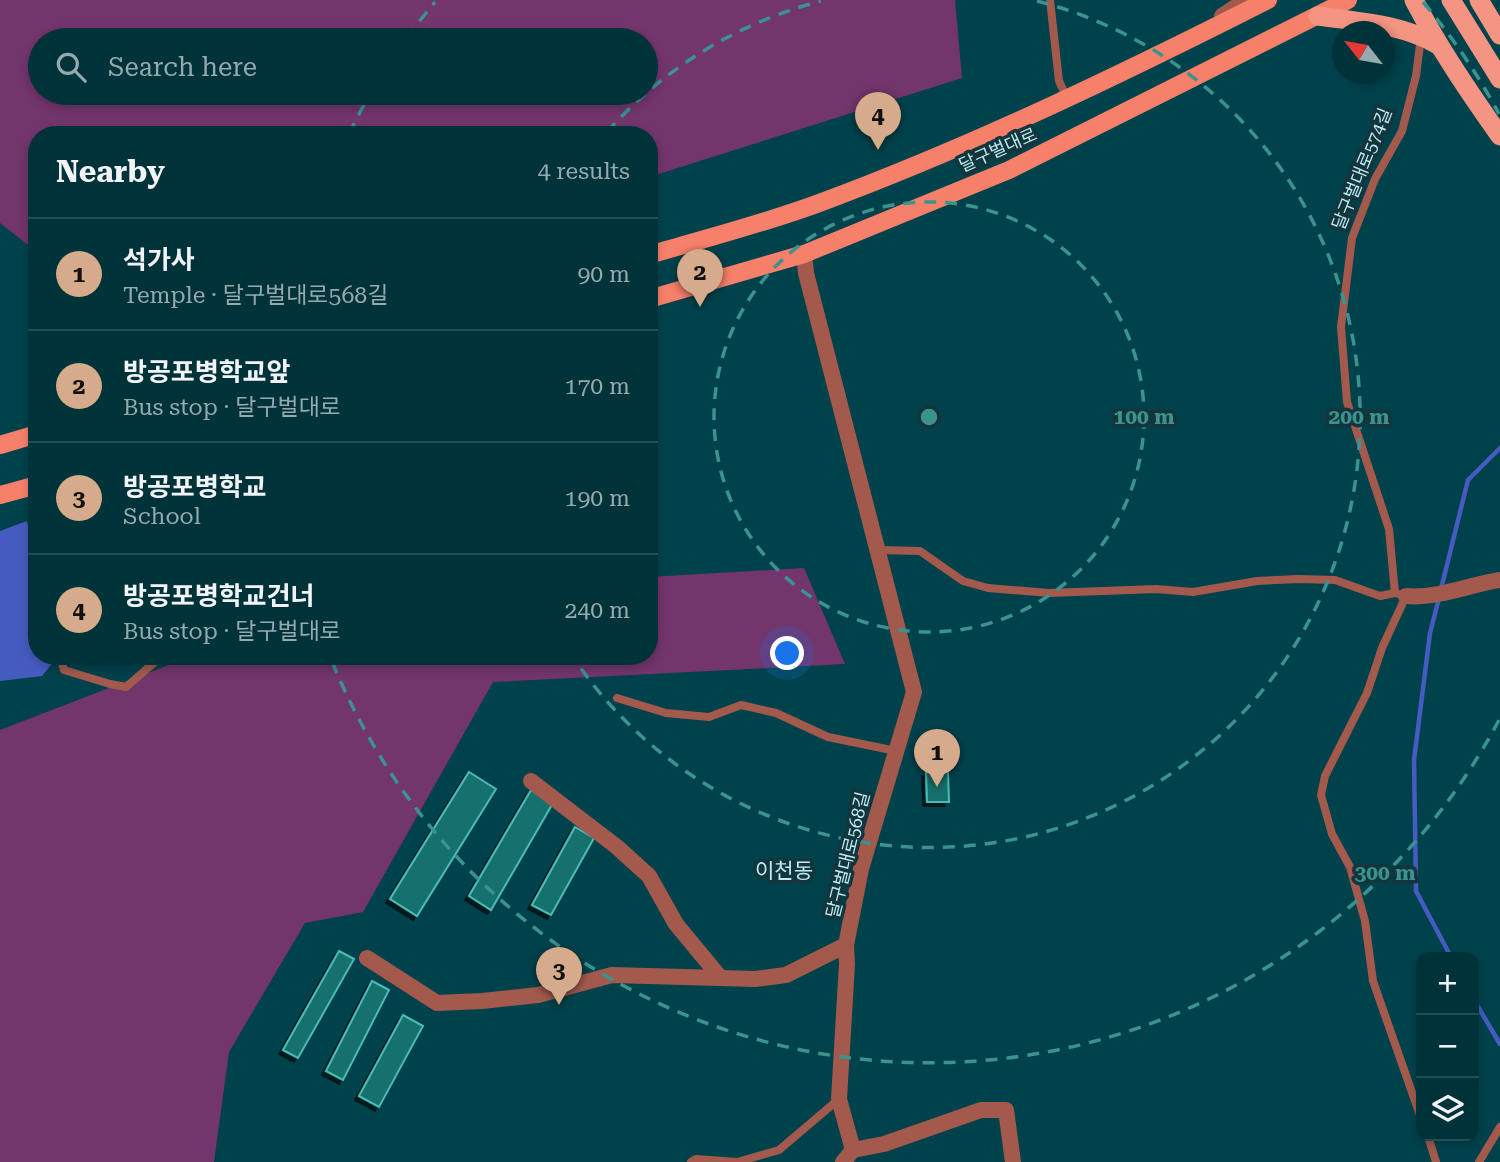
<!DOCTYPE html>
<meta charset="utf-8">
<style>
:root{--surface:#003239;--page:#0a3a41;--text:#f1f3f6;--muted:#95aaae;--line:#224d53;--accent:#d6ab8b}
body{margin:0;font-family:"Roboto Serif","Noto Sans KR",serif;background:var(--page);color:var(--text)}
.controls{position:absolute;right:21px;bottom:21px;display:grid;overflow:hidden;border-radius:14px;box-shadow:0 4px 10px #0003}
.controls button{width:63px;height:63px;display:grid;place-items:center;padding:0;border:0;border-bottom:2px solid var(--line);background:var(--surface);color:var(--text);font:35px sans-serif}
.compass{position:absolute;left:1332px;top:21px;width:63px;height:63px;border-radius:50%;background:var(--surface);box-shadow:0 4px 10px #0003;rotate:301deg}
.you{position:absolute;left:788px;top:654px;width:24px;height:24px;margin:-18px;border:5px solid #fff;border-radius:50%;background:#1a73e8;box-shadow:0 0 0 10px #1a73e833}
.badge{display:grid;place-items:center;width:46px;height:46px;border-radius:50%;background:var(--accent);color:#111;font-size:23px;font-weight:700}
.pin{position:absolute;translate:-50% -58px;filter:drop-shadow(0 2px 4px #0008)}
.pin::after{content:'';position:absolute;top:37px;width:24px;height:21px;background:inherit;clip-path:polygon(0 0,100% 0,50% 100%)}
.list{margin:0;padding:0;list-style:none}
h2{display:flex;justify-content:space-between;align-items:center;height:91px;margin:0;padding:0 28px;font-size:30px}
h2 small{font-size:23px;font-weight:400;color:var(--muted)}
.list li{display:grid;grid-template-columns:46px 1fr auto;gap:21px;align-items:center;box-sizing:border-box;height:112px;padding:0 28px;border-top:2px solid var(--line)}
.list b{display:block;font-size:26px;white-space:nowrap}
.list p{margin:0;font-size:23px;white-space:nowrap;color:var(--muted)}
.list em{font-size:23px;font-style:normal;color:var(--muted)}
.icon{flex:none;width:38px;height:38px;fill:none;stroke:currentColor;stroke-width:2;stroke-linecap:round;stroke-linejoin:round}
.map{position:relative;flex:none;width:1500px;height:1162px;overflow:hidden}
.search{position:absolute;background:var(--surface);box-shadow:0 4px 10px #0003;left:28px;top:28px;width:630px;height:77px;display:flex;align-items:center;gap:18px;box-sizing:border-box;padding:0 24px;border-radius:38px;color:var(--muted);font-size:26px}
.panel{position:absolute;background:var(--surface);box-shadow:0 4px 10px #0003;left:28px;top:126px;width:630px;height:539px;border-radius:28px}
.map>svg:first-child{display:block}
.green{fill:#72356c;fill-rule:evenodd}
.water{fill:#465bc0}
.lines{fill:none;stroke-linecap:round;stroke-linejoin:round}
.stream{stroke:#465bc0;stroke-width:4.5}
.building{fill:#14716d;stroke:#4cbbb6;stroke-width:2;filter:url(#shadow)}
.service{stroke:#a35a4d;stroke-width:8}
.minor{stroke:#a35a4d;stroke-width:16}
.primary{stroke:#f7806b;stroke-width:18}
.trunk{stroke:#f49482;stroke-width:19}
.ring{fill:none;stroke:#3a938f;stroke-width:3.5;stroke-dasharray:12 9}
.labels{text-anchor:middle;stroke-width:7;stroke-linejoin:round;paint-order:stroke}
.street-label{font-size:18px;fill:#baeaf3;stroke:#14353b}
.quarter-label{font-size:21px;fill:#baeaf3;stroke:#14353b}
.centre{fill:#3a938f;stroke:#14353b;stroke-width:3.5}
.ring-label{font-size:21px;text-anchor:middle;font-weight:bold;fill:#3a938f;stroke:#14353b;stroke-width:7;stroke-linejoin:round;paint-order:stroke}
</style>
<div class="map">
<svg width="1500" height="1162" viewBox="0 0 1500 1162">
<defs>
<filter id="shadow"><feDropShadow dx="-4" dy="4" stdDeviation="0" flood-color="#0009"/></filter>
</defs>
<rect width="100%" height="100%" fill="#00424c"/>
<g class="green">
<path d="M 0,0 L 955,0 L 962,78 L 649,177 L 649,135 L 37,135 L 37,252 L 0,223 ZM 40,40 L 646,40 L 646,93 L 40,93 Z"/>
<polygon points="804,568 845,664 493,682 363,912 305,923 229,1052 214,1162 0,1162 0,730 192,656 649,656 649,577"/>
</g>
<polygon class="water" points="27,521 37,569 37,656 55,656 55,660 42,676 0,681 0,531"/>
<g class="lines">
<g class="stream">
<polyline points="1441,589 1468,480 1500,448"/>
<polyline points="1439,598 1430,633 1414,760 1416,891 1451,957"/>
<polyline points="1474,1000 1500,1044"/>
</g>
</g>
<g class="building">
<polygon points="948,771 949,802 927,802 926,772"/>
<polygon points="469,772 496,789 417,916 390,899"/>
<polygon points="531,790 553,803 491,910 469,896"/>
<polygon points="575,827 594,838 551,915 532,905"/>
<polygon points="339,951 354,959 298,1058 283,1050"/>
<polygon points="372,981 389,990 343,1080 326,1071"/>
<polygon points="403,1015 423,1026 379,1107 359,1096"/>
</g>
<g class="lines">
<g class="service">
<polyline points="1050,0 1059,81 1067,98"/>
<polyline points="1421,37 1416,76 1402,131 1375,179 1352,238 1341,327 1347,402 1389,529 1395,593 1406,596 1382,648 1367,693 1325,776 1321,795 1332,834 1350,867 1365,921 1373,981 1421,1118"/>
<polyline points="31,487 37,515"/>
<polyline points="879,550 920,551 963,581 988,588 1049,593 1156,589 1193,592 1257,581 1298,579 1335,580 1380,596 1395,593"/>
<polyline points="60,656 64,670 110,684 126,687 156,661"/>
<polyline points="617,698 666,713 709,717 741,705 776,713 828,737 896,751"/>
<polyline points="1428,1136 1436,1162"/>
<polyline points="691,1162 696,1159 737,1162"/>
<polyline points="737,1162 779,1150 839,1099"/>
<polyline points="1479,1162 1500,1127"/>
</g>
<g class="minor">
<polyline points="1222,16 1246,0"/>
<polyline points="804,254 806,273 914,692 861,869 846,945 847,964 839,1099 853,1150 843,1162"/>
<path d="M 1406,596 C 1436,599 1469,585 1500,580"/>
<polyline points="531,781 617,847 649,876 676,924 719,976"/>
<polyline points="367,958 437,1003 482,1001 538,995 612,975 755,979 786,975 846,945"/>
<polyline points="853,1150 884,1144 981,1110 1006,1110 1013,1162"/>
</g>
<g class="primary">
<path d="M 649,255 C 707,238 766,223 822,202 C 975,145 1122,74 1268,0"/>
<polyline points="649,299 804,254 1009,170 1348,0"/>
<polyline points="0,445 37,434"/>
<polyline points="0,495 37,485"/>
</g>
<g class="trunk">
<path d="M 1414,0 C 1439,48 1469,92 1500,136"/>
<polyline points="1451,0 1500,79"/>
<polyline points="1479,0 1500,35"/>
<path d="M 1318,16 C 1359,22 1402,24 1438,45"/>
</g>
</g>
<g class="ring">
<circle cx="929" cy="417" r="215"/>
<path d="M607 132A430 430 0 0 1 821 1M1037 1A430 430 0 1 1 573 657"/>
<path d="M1499 720A645 645 0 0 1 331 659M349 134A645 645 0 0 1 370 94M407 38A645 645 0 0 1 435 2M1423 2A645 645 0 0 1 1499 114"/>
</g>
<g class="labels">
<g class="street-label">
<text transform="translate(998 150) rotate(-24)" y="6">달구벌대로</text>
<text transform="translate(1362 169) rotate(-68)" y="6">달구벌대로574길</text>
<text transform="translate(848 855) rotate(-76)" y="6">달구벌대로568길</text>
</g>
<g class="quarter-label">
<text x="784" y="878">이천동</text>
</g>
</g>
<circle cx="929" cy="417" r="10" class="centre"/>
<g class="ring-label">
<text x="1144" y="424">100 m</text>
<text x="1359" y="424">200 m</text>
<text x="1385" y="880">300 m</text>
</g>
</svg>
<div class="controls">
<button>+</button>
<button>−</button>
<button><svg class="icon" aria-label="layers" viewBox="0 0 24 24"><path d="M12 4l9 5-9 5-9-5zM3 14l9 5 9-5"/></svg></button>
</div>
<svg class="compass" viewBox="-18 -18 36 36"><path d="M0-13l5 13h-10z" fill="#e53935"/><path d="M0 13l5-13h-10z" fill="#95aaae"/></svg>
<div class="you"></div>
<div class="pin badge" style="left:937px;top:787px">1</div>
<div class="pin badge" style="left:700px;top:307px">2</div>
<div class="pin badge" style="left:559px;top:1005px">3</div>
<div class="pin badge" style="left:878px;top:150px">4</div>
<div class="search"><svg class="icon" aria-label="search" viewBox="0 0 24 24"><circle cx="10" cy="10" r="6"/><path d="M15 15l6 6"/></svg>Search here</div>
<section class="panel">
<h2>Nearby<small>4 results</small></h2>
<ul class="list">
<li><span class="badge">1</span><div><b>석가사</b><p>Temple · 달구벌대로568길</p></div><em>90 m</em></li>
<li><span class="badge">2</span><div><b>방공포병학교앞</b><p>Bus stop · 달구벌대로</p></div><em>170 m</em></li>
<li><span class="badge">3</span><div><b>방공포병학교</b><p>School</p></div><em>190 m</em></li>
<li><span class="badge">4</span><div><b>방공포병학교건너</b><p>Bus stop · 달구벌대로</p></div><em>240 m</em></li>
</ul>
</section>
</div>
